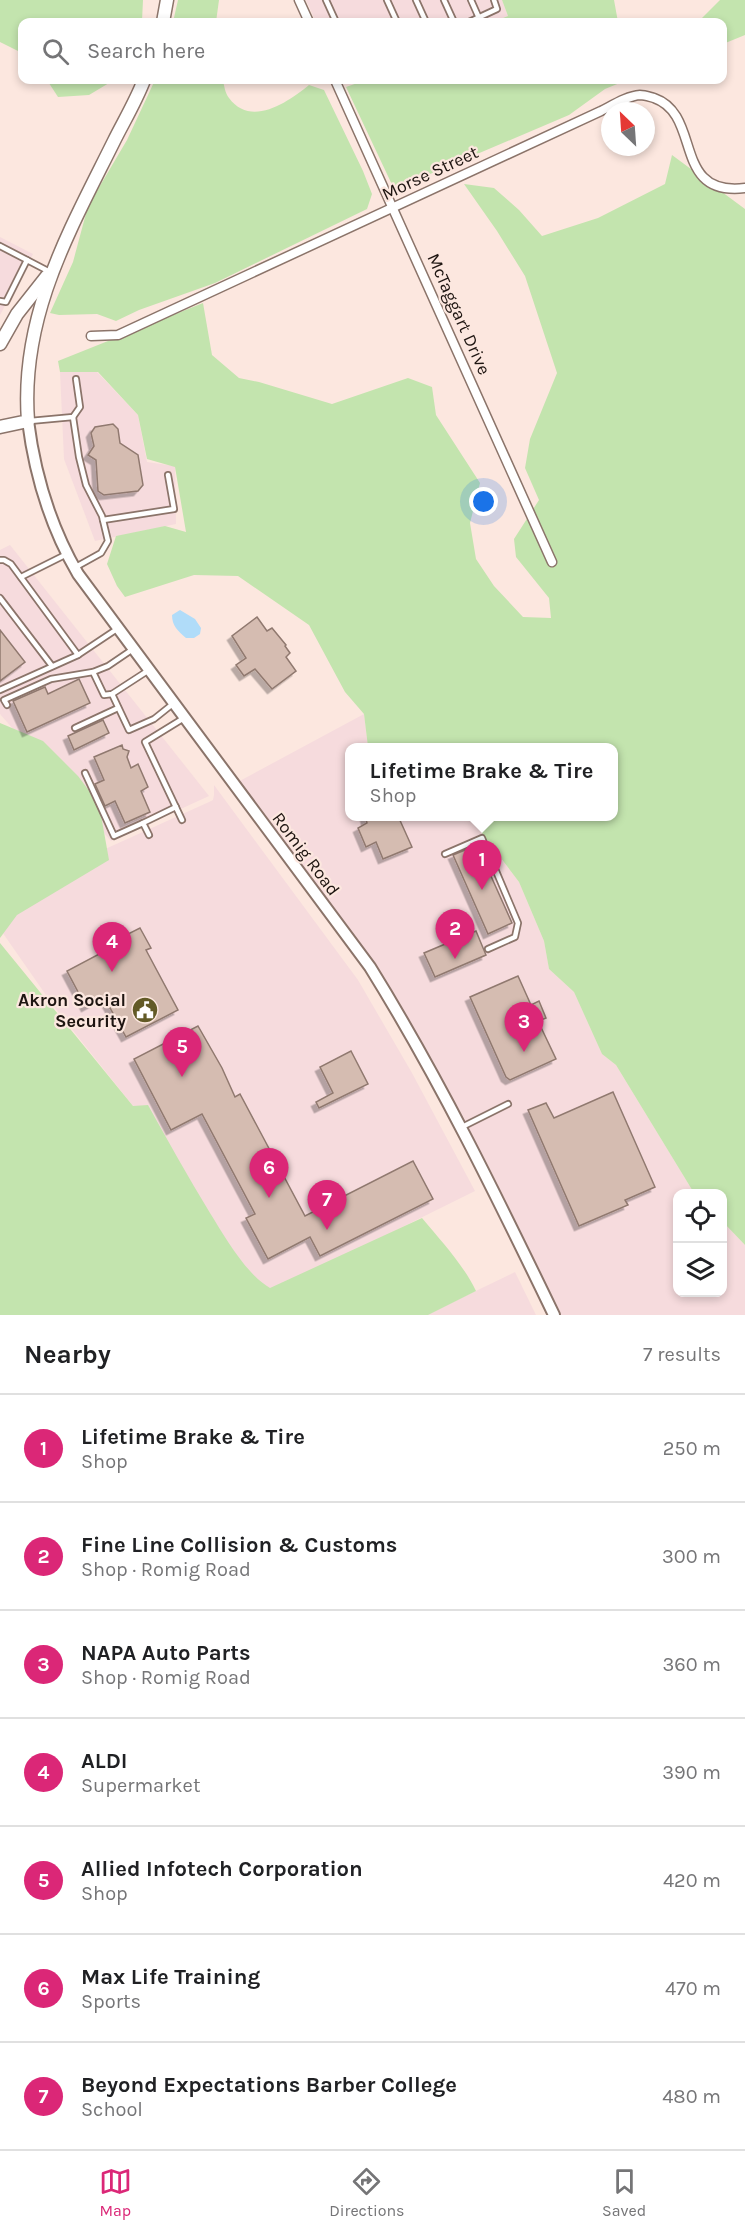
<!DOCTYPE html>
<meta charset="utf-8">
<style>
:root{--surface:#fff;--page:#f2f2f2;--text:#202124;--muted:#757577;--line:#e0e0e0;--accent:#db2777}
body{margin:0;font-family:Karla,sans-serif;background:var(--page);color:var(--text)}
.controls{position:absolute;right:18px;bottom:18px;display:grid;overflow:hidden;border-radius:12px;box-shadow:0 3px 9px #0003}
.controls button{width:54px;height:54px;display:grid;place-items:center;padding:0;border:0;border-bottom:2px solid var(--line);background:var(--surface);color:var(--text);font:30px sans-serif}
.compass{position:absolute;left:601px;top:102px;width:54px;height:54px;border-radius:50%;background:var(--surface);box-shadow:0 3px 9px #0003;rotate:335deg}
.you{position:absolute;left:484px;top:502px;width:21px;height:21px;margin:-15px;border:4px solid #fff;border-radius:50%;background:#1a73e8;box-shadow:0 0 0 9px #1a73e833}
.badge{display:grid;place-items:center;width:39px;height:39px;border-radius:50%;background:var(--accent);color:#fff;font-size:20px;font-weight:700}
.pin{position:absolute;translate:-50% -50px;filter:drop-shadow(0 2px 3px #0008)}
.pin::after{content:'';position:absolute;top:32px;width:21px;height:18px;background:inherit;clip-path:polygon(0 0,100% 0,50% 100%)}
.popup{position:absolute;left:345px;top:743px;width:273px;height:78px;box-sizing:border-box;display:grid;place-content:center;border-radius:12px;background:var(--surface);filter:drop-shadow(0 2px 4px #0005);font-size:20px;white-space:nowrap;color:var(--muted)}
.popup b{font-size:22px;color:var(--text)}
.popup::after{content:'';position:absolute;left:50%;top:100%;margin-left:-12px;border:12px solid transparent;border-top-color:var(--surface)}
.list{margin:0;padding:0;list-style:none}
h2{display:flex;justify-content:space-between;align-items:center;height:78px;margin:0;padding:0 24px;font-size:26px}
h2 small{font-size:20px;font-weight:400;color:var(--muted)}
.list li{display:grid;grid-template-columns:39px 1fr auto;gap:18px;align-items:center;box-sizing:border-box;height:108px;padding:0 24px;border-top:2px solid var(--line)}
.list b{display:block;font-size:22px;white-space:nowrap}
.list p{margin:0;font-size:20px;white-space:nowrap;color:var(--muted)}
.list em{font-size:20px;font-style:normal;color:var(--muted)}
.icon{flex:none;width:33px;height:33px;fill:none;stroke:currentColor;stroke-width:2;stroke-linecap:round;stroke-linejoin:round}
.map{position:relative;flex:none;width:745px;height:1315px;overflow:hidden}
.search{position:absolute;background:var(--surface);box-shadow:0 3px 9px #0003;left:18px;right:18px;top:18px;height:66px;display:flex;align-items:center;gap:15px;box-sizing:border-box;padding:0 21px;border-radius:12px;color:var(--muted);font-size:22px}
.sheet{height:834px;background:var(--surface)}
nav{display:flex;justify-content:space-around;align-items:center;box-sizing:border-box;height:84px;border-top:2px solid var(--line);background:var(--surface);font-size:16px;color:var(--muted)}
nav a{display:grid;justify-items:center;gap:3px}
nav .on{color:var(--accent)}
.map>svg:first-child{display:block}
.commercial{fill:#f6dbdd}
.green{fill:#c3e4ae}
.water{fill:#b0dcf9}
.building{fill:#d5bcb1;stroke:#90796f;stroke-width:1.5;filter:url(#shadow)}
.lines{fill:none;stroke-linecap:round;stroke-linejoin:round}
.service-casing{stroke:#8b746a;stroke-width:8}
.minor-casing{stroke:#8b746a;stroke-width:11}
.tertiary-casing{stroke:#8b746a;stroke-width:14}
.secondary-casing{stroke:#8b746a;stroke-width:15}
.service{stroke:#fff;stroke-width:4.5}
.minor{stroke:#fff;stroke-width:8}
.tertiary{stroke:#fff;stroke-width:10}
.secondary{stroke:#fff;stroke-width:12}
.labels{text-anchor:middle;stroke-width:4.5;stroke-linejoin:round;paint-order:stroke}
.street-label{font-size:18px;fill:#1e1511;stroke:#fce7df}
.poi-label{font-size:18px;font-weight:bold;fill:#1e1511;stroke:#fce7df;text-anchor:end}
</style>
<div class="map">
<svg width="745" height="1315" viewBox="0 0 745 1315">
<defs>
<filter id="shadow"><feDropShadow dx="-4.5" dy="4.5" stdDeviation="0" flood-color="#0004"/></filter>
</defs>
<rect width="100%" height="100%" fill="#fce7df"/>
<g class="commercial">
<polygon points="306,0 502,0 508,16 493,22 316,22"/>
<polygon points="0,237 33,254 0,315"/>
<polygon points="60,372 97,372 138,415 147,462 175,466 176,524 95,541 64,459"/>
<polygon points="10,545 209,796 111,841 0,714 0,550"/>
<polygon points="364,714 368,747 350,748 350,816 483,817 482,833 519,882 544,941 549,969 574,992 602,1054 616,1065 694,1193 678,1194 678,1292 722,1292 723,1222 745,1245 745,1315 554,1315 398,1012 234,784"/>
<polygon points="214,785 358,980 412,1073 475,1191 245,1305 133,1106 55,1008 0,929 0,905 103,850 209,802 213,800 214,795"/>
<polygon points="515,1272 536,1315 426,1315"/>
</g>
<g class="green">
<polygon points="0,0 143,0 142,21 142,22 22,22 22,53 0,42"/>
<polygon points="178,0 219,0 216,22 173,22"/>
<polygon points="502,0 614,0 618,22 493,22 508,16"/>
<polygon points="720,0 745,0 745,35 723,44 722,22 698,22"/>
<polygon points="47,80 114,80 89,95 58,97"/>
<path d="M 155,80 L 223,80 C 224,85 225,93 229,98 C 251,128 288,102 309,85 L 324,90 L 363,171 L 372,194 L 367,209 L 215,283 L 139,310 L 116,321 L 97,314 L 59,315 L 50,313 L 73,262 L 88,206 L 127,140 Z"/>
<polygon points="366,80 627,80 605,89 569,115 430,174 395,191 346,87"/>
<polygon points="672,155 745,209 745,1245 723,1222 722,1194 694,1193 616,1065 602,1054 574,992 549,969 544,941 519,882 482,833 483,817 614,816 614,748 368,747 364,714 345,692 309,625 238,576 194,575 125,597 117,586 107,564 116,536 165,526 186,532 175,467 147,459 138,415 98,372 60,372 58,361 203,303 212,355 239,378 259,382 332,404 408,378 432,387 436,415 480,483 470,523 476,559 494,586 523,617 551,618 549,598 516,557 514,539 539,500 525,468 530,439 557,373 525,276 497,231 464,184 494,188 519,210 542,236 598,218 665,184"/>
<polygon points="0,723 43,741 78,776 99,804 109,860 17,915 0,938"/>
<path d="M 0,943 L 133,1106 L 148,1105 C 168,1141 188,1177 210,1213 C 225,1237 245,1273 270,1288 L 422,1218 C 441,1241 463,1264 476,1291 L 428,1315 L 0,1315 Z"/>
</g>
<path class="water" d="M 180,610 L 195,619 L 201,628 L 200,634 L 194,638 L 186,638 C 178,631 172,626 172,615 Z"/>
<g class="building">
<polygon points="113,424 118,429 120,443 138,455 143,485 138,491 104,495 98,491 96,460 88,455 94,446 91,433 95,427"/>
<polygon points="257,617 267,631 272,628 286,645 285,646 290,653 286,657 296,671 272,689 255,669 244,676 236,665 246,658 232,636"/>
<polygon points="0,630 25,662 0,681"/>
<polygon points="79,679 90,703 27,732 13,701 45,687 48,694"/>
<polygon points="103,720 109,733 74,750 68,736"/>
<polygon points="122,745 123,749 129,751 127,757 131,768 138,764 148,787 141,791 150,812 125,823 115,801 105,806 95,784 104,780 94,757"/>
<polygon points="365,816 398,816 412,847 383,859 376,842 366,847 358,828 367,823"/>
<polygon points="477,845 512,923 488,934 453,855"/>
<polygon points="140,928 151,948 146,950 178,1010 126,1037 104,997 86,1007 67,971 122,942 120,938"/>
<polygon points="476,931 486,955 435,977 424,953"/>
<polygon points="518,976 531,1005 539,1001 546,1018 538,1021 556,1059 510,1080 506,1077 470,997"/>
<polygon points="198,1026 222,1068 235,1097 240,1094 305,1216 413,1161 433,1199 320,1256 310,1237 268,1259 246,1218 255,1214 202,1114 171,1130 134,1059"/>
<polygon points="351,1051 368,1084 319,1108 316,1102 333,1093 320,1067"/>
<polygon points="613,1092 655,1187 625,1200 628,1205 579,1226 528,1110 546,1103 554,1118"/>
</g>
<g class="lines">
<defs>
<g id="service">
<polyline points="326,0 336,22"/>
<polyline points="387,0 397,22"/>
<polyline points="416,0 426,22"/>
<polyline points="444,0 454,22"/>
<polyline points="471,0 479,18"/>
<polyline points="469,22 497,9 494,0"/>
<polyline points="0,246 27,260"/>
<polyline points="0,301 6,302 27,260 50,272"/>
<polyline points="73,417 79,457 86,485 102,516 108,541 101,553 74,568"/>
<polyline points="30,421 73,417 80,407 76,379"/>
<polyline points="103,520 174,509 168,475"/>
<polyline points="0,560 4,560 11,564 78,655 117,629"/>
<polyline points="21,577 67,554"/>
<polyline points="0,598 52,666"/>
<polyline points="133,649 108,666 93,672 104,695 112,694 149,670"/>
<polyline points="0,690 78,655"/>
<polyline points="112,694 129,730 154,719 174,703"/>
<polyline points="7,705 4,700 51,679 93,672"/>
<polyline points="75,728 118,708"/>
<polyline points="85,773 114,836 143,823"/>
<polyline points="182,820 145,742 184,718"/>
<polyline points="149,835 143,823 176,807"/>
<polyline points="445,854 482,838 518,923 515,937 488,949"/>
<polyline points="462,1127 508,1104"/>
</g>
<g id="minor">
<polyline points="299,0 309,22"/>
<polyline points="335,80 552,562"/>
<path d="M 91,336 L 118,335 L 601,111 C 613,105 627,96 640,95 C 645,95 650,97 654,98 C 703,115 671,197 745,188"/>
</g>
<path id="tertiary" d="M 28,421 C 35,476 50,526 78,574 L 370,967 C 439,1078 497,1197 554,1315"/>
<g id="secondary">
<polyline points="163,22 167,0"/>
<polyline points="0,344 17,314 47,276"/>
<path d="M 0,427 L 28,421 C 20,316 69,232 114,141 C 124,121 136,101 144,80"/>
</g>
</defs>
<use href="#service" class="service-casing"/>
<use href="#minor" class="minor-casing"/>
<use href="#tertiary" class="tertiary-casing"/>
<use href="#secondary" class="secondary-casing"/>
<use href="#service" class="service"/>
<use href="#minor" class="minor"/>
<use href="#tertiary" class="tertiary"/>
<use href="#secondary" class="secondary"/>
</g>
<defs>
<symbol id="civic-disc" viewBox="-11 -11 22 22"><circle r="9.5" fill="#625a26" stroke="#fce7df"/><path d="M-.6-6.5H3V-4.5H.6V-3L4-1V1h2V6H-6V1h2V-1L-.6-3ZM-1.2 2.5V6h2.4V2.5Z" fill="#fff"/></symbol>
</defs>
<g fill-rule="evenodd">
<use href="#civic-disc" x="130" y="995" width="30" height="30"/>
</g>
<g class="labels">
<g class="street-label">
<text transform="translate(430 173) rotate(-25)" y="6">Morse Street</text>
<text transform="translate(459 314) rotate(66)" y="6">McTaggart Drive</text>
<text transform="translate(306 854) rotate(53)" y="6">Romig Road</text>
</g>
<g class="poi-label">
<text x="126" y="1006">Akron Social<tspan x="126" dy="21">Security</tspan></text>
</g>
</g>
</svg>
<div class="controls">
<button><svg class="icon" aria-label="locate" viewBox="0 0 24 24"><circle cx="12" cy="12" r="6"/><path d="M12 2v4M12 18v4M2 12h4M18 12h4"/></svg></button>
<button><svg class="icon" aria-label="layers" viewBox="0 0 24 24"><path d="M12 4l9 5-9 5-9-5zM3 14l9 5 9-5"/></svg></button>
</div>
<svg class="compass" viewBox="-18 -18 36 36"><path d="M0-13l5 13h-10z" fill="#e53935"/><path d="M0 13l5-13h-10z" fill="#757577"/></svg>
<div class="you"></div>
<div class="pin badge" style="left:482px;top:890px">1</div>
<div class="popup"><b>Lifetime Brake &amp; Tire</b>Shop</div>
<div class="pin badge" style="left:455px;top:959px">2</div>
<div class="pin badge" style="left:524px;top:1052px">3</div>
<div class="pin badge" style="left:112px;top:972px">4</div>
<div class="pin badge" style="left:182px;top:1077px">5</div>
<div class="pin badge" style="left:269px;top:1198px">6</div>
<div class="pin badge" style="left:327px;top:1230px">7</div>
<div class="search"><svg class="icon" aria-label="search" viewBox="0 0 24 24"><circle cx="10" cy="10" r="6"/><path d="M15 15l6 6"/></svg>Search here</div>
</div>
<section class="sheet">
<h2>Nearby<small>7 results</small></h2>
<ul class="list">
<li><span class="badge">1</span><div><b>Lifetime Brake &amp; Tire</b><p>Shop</p></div><em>250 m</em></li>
<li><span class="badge">2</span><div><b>Fine Line Collision &amp; Customs</b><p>Shop · Romig Road</p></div><em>300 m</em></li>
<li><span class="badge">3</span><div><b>NAPA Auto Parts</b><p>Shop · Romig Road</p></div><em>360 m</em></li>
<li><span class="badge">4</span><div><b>ALDI</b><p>Supermarket</p></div><em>390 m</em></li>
<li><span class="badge">5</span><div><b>Allied Infotech Corporation</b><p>Shop</p></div><em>420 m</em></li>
<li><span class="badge">6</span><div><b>Max Life Training</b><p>Sports</p></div><em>470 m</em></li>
<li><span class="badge">7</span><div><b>Beyond Expectations Barber College</b><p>School</p></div><em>480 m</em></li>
</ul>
</section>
<nav>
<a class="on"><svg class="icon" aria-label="map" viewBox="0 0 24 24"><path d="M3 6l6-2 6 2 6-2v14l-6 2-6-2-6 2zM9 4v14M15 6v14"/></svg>Map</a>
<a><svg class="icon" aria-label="directions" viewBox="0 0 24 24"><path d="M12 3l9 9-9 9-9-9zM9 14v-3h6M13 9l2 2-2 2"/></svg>Directions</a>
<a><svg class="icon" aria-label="saved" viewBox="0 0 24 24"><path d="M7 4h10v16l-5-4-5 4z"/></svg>Saved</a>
</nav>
